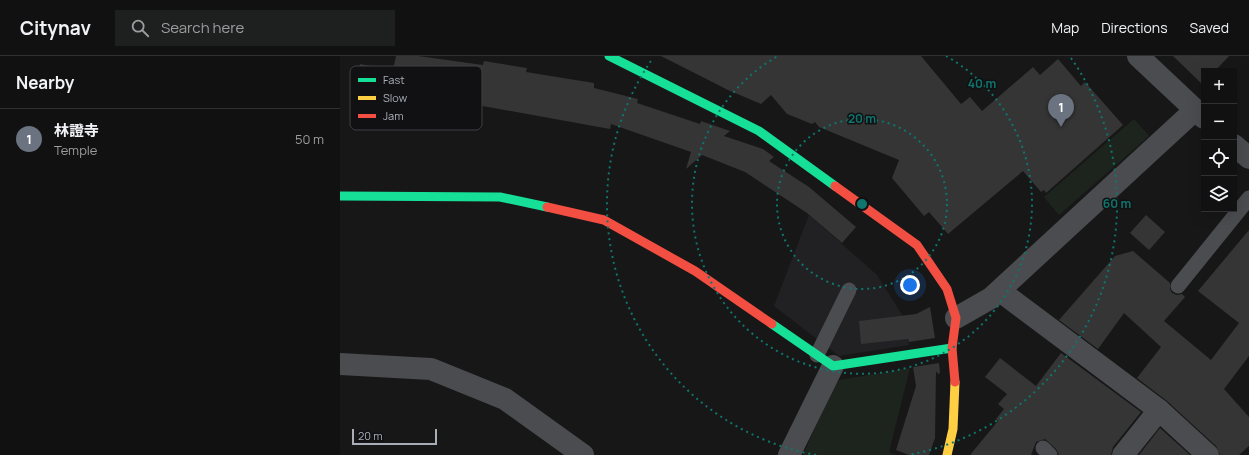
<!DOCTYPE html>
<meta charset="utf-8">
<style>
:root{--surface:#111;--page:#1e1f1f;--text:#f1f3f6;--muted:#9c9d9f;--line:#303131;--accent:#757880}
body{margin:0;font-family:Manrope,"Noto Sans JP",sans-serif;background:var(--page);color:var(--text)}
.controls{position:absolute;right:12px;top:12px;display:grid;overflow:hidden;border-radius:0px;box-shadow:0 4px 16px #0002}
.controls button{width:36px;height:36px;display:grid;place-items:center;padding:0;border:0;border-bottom:1px solid var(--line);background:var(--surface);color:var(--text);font:20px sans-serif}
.scale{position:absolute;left:12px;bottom:10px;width:85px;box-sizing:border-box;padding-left:4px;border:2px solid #a8adb8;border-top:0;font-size:11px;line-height:14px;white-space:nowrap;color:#a8adb8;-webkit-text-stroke:3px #111113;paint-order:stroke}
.you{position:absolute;left:570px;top:229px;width:14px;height:14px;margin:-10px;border:3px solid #fff;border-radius:50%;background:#1a73e8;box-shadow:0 0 0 6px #1a73e833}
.badge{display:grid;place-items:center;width:26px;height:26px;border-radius:50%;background:var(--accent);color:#fff;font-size:13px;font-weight:700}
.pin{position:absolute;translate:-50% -33px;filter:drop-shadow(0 1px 2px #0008)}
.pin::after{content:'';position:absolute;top:21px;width:14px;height:12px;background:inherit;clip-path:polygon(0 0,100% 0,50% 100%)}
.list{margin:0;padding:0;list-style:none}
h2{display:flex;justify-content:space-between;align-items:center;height:52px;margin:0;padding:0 16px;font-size:17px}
h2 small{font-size:13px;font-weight:400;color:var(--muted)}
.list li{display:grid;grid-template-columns:26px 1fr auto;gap:12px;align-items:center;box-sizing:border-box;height:60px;padding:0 16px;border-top:1px solid var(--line)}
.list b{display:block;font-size:15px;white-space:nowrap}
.list p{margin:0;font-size:13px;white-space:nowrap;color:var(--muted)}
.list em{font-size:13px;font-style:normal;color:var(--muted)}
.icon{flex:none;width:22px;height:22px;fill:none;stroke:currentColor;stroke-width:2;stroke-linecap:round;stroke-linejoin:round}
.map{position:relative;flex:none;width:909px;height:399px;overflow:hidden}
header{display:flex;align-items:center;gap:24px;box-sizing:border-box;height:56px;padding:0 20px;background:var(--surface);border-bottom:1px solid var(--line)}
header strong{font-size:19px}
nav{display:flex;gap:22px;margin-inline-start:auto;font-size:14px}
.search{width:280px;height:36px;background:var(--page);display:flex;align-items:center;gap:10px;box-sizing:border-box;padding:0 14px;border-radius:0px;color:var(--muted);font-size:15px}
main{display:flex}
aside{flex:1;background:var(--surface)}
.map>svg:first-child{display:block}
.built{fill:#212123}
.green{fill:#1d241e}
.building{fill:#353536}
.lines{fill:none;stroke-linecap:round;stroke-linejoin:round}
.lane{stroke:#4b4c50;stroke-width:15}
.street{stroke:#4b4c50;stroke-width:22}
.fast{stroke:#16e098;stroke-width:9}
.slow{stroke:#ffcf43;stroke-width:9}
.jam{stroke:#f24e42;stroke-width:9}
.ring{fill:none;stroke:#0f766e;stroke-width:2;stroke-dasharray:2 4}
.key{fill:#111113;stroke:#3e4045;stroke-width:1}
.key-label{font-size:11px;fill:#a8adb8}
.centre{fill:#0f766e;stroke:#111113;stroke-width:2}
.ring-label{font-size:12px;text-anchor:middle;font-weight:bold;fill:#0f766e;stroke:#111113;stroke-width:3;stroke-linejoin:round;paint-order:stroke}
</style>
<header>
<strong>Citynav</strong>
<div class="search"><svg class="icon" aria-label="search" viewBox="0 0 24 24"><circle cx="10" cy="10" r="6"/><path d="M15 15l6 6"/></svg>Search here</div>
<nav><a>Map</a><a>Directions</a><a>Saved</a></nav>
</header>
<main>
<aside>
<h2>Nearby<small></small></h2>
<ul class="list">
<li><span class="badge" style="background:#6b7280">1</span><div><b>林證寺</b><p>Temple</p></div><em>50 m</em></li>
</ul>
</aside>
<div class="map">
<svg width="909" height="399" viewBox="0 0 909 399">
<rect width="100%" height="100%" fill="#171717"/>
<polygon class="built" points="469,159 537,219 564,262 569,289 499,300 434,250"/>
<g class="green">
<polygon points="794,63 809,80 719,159 704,141"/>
<polygon points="570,312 549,396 556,399 463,399 493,331 499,324"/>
</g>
<g class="building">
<polygon points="56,0 78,0 143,9 144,5 187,12 186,16 254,27 254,32 298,43 297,47 360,68 361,65 390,75 384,80 423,93 434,101 429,105 469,131 516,171 502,187 467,157 405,116 362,99 346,113 351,96 271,68 270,73 115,45 114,51 101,49 101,51 53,45 53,50 14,43 20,8 53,14"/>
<polygon points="321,0 581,0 621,48 630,41 642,55 693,11 700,19 718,3 741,30 745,26 783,69 706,137 704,134 701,136 683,115 608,178 589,156 584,160 552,122 559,104 479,71 475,66 472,68 447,58 431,39 421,48 388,34"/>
<polygon points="833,0 889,0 875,15 864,15 864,26 862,28"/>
<polygon points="806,159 825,176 809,194 790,177"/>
<polygon points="909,174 909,300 884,333 909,361 909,390 899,399 880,399 876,390 827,345 797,322 821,291 784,257 758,293 719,264 775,200 793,195 830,227 830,233 832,237 837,239 842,238 845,241 824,265 871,304 899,267 858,235"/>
<polygon points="590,251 595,282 569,286 568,283 521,288 519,265 576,258"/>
<polygon points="721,297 801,356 773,391 771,399 719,399 716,393 705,383 696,386 691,399 630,399 658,365 656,363 664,353 658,348 667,338 645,321 660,302 696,330"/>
<polygon points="599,307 600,317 598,318 596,315 595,382 589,399 569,399 556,394 576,330 573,311"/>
<polygon points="820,372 850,399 799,399"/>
</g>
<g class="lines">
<g class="lane">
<polyline points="838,230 909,142"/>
<polyline points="477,299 509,234"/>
<polyline points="703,392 710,399"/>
</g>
<g class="street">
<polyline points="798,0 864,62"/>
<polyline points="894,89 909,102"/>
<polyline points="660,235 819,354 868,399"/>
<polyline points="616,262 651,242 855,54"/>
<polyline points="0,308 91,313 165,343 243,399"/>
<polyline points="449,399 493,310"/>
<polyline points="783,399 819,354"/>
</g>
<g class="fast">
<polyline points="269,0 419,75 495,130"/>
<polyline points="0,140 160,141 207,151"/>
<polyline points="432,268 493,310 612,292"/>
</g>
<polyline class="slow" points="607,399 613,373 615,326"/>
<g class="jam">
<polyline points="495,130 577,189 607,233 616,262 612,292 615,326"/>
<polyline points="207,151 264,164 355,215 432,268"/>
</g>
</g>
<g class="ring">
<circle cx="522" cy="148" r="85"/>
<path d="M606 0A170 170 0 1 1 438 0"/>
<path d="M476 399A255 255 0 0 1 313 2M731 2A255 255 0 0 1 568 399"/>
</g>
<rect x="10" y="10" width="132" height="64" rx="6" class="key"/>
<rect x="18" y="22" width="18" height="4" fill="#16e098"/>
<rect x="18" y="40" width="18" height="4" fill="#ffcf43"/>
<rect x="18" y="58" width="18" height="4" fill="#f24e42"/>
<g class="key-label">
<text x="43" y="28">Fast</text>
<text x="43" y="46">Slow</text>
<text x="43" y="64">Jam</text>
</g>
<circle cx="522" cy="148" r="6" class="centre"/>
<g class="ring-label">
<text x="642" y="32">40 m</text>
<text x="522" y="67">20 m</text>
<text x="777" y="152">60 m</text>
</g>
</svg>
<div class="controls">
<button>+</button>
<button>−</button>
<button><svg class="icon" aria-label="locate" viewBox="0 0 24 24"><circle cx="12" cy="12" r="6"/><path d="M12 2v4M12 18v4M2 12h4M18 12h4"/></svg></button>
<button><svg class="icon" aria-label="layers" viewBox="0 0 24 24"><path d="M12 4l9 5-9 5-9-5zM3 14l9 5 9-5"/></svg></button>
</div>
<div class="scale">20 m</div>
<div class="you"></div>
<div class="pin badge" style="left:721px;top:71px;background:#6b7280">1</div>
</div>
</main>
